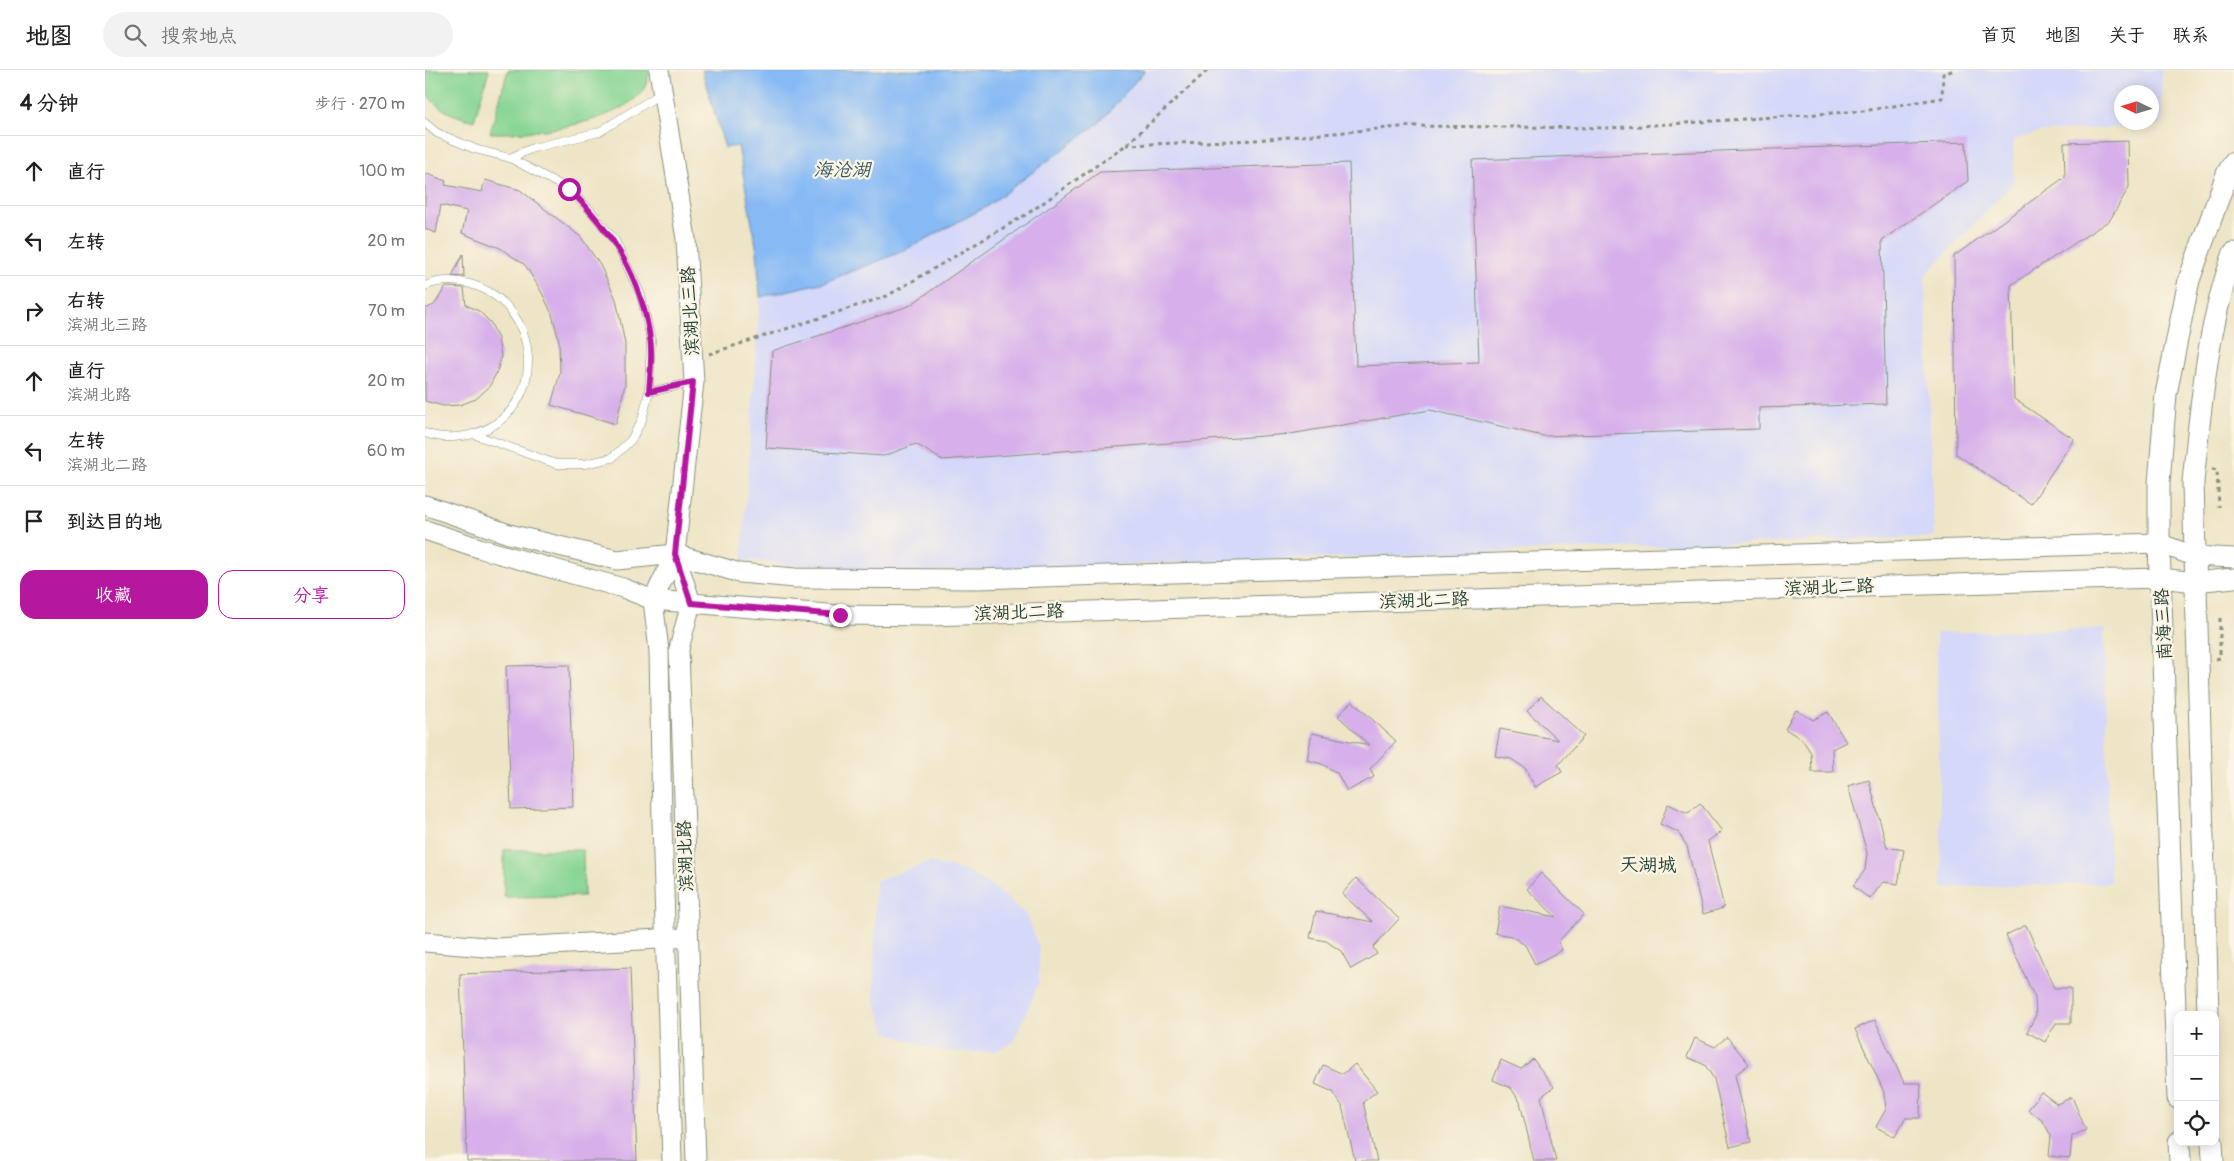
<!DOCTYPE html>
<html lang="zh">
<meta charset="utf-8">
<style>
:root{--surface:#fff;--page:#f2f2f2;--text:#202124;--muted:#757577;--line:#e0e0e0;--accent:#b5179e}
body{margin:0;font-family:Pangolin,"LXGW WenKai TC",sans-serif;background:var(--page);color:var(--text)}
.controls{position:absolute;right:15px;bottom:15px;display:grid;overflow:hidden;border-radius:10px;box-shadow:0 2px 12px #0003}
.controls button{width:45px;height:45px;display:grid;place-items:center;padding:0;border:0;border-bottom:1px solid var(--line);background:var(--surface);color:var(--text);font:25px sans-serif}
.compass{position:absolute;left:1689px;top:15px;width:45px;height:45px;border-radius:50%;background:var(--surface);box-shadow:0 2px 12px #0003;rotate:274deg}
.stop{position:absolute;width:15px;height:15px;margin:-11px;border:4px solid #b5179e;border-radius:50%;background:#fff}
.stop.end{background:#b5179e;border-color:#fff;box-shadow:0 1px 5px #0008}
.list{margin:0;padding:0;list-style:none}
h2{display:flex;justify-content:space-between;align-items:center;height:65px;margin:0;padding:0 20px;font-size:21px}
h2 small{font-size:16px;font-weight:400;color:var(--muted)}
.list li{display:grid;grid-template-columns:32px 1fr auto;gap:15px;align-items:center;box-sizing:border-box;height:70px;padding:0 20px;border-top:1px solid var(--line)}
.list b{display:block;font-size:19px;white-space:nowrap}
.list p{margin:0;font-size:16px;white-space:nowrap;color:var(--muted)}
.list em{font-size:16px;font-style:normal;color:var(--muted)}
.actions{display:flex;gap:10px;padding:15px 20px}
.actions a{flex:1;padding:11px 0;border:1px solid var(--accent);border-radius:15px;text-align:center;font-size:18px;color:var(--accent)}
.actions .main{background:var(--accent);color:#fff}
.icon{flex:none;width:28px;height:28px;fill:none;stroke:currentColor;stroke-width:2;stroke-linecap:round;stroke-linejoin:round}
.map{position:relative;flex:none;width:1809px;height:1091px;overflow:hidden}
header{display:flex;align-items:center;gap:30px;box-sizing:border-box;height:70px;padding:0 25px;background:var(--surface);border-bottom:1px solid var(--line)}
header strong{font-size:24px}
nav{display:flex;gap:28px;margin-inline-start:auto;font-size:18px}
.search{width:350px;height:45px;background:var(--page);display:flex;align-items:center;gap:12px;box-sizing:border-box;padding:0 18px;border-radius:28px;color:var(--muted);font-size:19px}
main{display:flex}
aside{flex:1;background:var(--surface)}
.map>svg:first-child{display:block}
.built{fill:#d4d8f9;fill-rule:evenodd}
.green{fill:#88d594;stroke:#548964}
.water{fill:#87baf5;stroke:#537c94}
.building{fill:#d6afeb}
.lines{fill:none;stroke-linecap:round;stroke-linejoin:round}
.service-casing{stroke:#86917e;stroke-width:9}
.tertiary-casing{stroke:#86917e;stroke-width:21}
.secondary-casing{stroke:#86917e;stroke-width:23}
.path{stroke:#86917e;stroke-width:3;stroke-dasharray:4 4;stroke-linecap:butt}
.service{stroke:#fff;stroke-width:8}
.tertiary{stroke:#fff;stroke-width:19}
.secondary{stroke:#fff;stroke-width:21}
.route{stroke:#b5179e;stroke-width:6}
.labels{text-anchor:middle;stroke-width:4.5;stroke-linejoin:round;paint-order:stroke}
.street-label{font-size:18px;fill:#1f3d34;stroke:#fcf5e5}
.water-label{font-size:19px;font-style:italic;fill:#395c64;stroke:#fcf5e5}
.neighbourhood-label{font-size:19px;fill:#1f3d34;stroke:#fcf5e5}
</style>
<header>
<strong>地图</strong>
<div class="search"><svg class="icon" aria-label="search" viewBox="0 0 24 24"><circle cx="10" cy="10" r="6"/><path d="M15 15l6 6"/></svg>搜索地点</div>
<nav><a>首页</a><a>地图</a><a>关于</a><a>联系</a></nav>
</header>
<main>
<aside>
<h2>4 分钟<small>步行 · 270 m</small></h2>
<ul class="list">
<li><svg class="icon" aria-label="ahead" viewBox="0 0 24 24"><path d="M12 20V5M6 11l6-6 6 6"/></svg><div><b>直行</b></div><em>100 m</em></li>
<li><svg class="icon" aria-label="left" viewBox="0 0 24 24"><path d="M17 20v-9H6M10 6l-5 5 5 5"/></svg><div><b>左转</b></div><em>20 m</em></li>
<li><svg class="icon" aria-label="right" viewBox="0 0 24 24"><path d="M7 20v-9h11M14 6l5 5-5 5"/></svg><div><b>右转</b><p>滨湖北三路</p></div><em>70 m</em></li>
<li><svg class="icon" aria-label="ahead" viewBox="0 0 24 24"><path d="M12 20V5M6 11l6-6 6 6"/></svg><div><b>直行</b><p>滨湖北路</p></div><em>20 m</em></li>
<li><svg class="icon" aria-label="left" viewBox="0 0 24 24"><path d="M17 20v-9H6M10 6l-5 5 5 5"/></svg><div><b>左转</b><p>滨湖北二路</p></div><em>60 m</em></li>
<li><svg class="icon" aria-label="arrive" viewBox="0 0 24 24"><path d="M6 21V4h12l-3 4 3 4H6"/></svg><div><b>到达目的地</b></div></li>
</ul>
<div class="actions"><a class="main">收藏</a><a>分享</a></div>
</aside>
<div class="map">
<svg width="1809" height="1091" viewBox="0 0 1809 1091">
<rect width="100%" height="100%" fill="#fcf5e5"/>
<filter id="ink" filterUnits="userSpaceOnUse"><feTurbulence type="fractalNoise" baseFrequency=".02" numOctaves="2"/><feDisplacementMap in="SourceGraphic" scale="10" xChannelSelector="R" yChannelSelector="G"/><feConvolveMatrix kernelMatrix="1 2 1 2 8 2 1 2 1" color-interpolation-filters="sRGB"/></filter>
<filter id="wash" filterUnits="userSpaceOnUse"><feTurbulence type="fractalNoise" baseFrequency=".0096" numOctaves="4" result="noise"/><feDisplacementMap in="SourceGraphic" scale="20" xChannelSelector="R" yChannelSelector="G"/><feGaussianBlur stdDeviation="1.12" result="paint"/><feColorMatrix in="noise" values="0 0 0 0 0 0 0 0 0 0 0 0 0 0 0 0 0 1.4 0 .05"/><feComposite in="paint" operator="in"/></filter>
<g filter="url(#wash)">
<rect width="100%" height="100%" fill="#eee5c7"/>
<g class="built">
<path d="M 720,0 L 1736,0 L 1737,55 L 1615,62 L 1588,70 L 1589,112 L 1500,206 L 1509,467 L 443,503 L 317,489 L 335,227 L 400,212 L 476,182 L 561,137 L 675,52 ZM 1696,22 L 1726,22 L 1726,52 L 1696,52 Z"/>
<polygon points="1679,559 1685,813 1517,818 1511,563"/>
<polygon points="505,792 541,801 571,819 601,845 614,877 614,913 588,973 567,982 512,981 461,962 449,928 451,811"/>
</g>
<g class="green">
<path d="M 0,0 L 64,0 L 49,51 C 24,44 18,42 0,23 Z"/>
<path d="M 83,0 L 225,0 C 223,10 220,20 212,27 C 179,56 107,64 65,63 Z"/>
<polygon points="79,780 158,780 159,826 79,827"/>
</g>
<polygon class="water" points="277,0 720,0 675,52 561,137 476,182 400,212 335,227 332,182 313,76 300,78"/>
<g id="blocks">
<g class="building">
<polygon points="1703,71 1704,117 1685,150 1586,215 1589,329 1649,369 1606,434 1531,384 1529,186 1640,107 1639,73"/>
<polygon points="1541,72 1543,111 1457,170 1461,334 1334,338 1334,359 1118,366 1005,340 865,364 517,390 491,374 459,386 341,378 347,281 484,236 675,102 924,93 931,296 1054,292 1047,90"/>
<polygon points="0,103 21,111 20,115 57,122 60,110 95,120 156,167 175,195 191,229 200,274 200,315 191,354 126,335 135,303 134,271 127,244 116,221 100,195 75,178 37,163 42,141 16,135 11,163 0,159"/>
<polygon points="38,184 39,207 27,206"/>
<polygon points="21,217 39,218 41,235 54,241 66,253 73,269 76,286 72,302 64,317 51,329 35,335 18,336 0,331 0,239 9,235"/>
<polygon points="144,595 148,737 86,739 81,596"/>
<polygon points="1116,626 1159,666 1133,695 1137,702 1110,717 1100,698 1086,689 1070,686 1075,659 1133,670 1102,641"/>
<polygon points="927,631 971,671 945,699 949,707 922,721 912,703 897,694 882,690 887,663 944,675 913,646"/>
<polygon points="1371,640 1388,650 1403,642 1421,672 1407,679 1408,702 1387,702 1386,683 1377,669 1360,659"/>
<polygon points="1444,710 1462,777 1479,780 1473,814 1458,812 1445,829 1428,816 1440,800 1442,783 1423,716"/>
<polygon points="1275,733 1297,761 1283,771 1299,838 1278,844 1262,776 1253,762 1235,754 1243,734 1263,743"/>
<polygon points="1116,803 1159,844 1133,872 1137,880 1110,894 1100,875 1086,866 1070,863 1075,836 1131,847 1102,819"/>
<polygon points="931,808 974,849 948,877 952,884 926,899 916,881 901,871 885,868 891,841 948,852 917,824"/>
<polygon points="1601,855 1629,918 1646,918 1646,953 1631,953 1620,972 1602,962 1611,945 1610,928 1581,865"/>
<polygon points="205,898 212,1091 42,1091 35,904"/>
<polygon points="1450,950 1479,1013 1496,1013 1495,1048 1480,1048 1470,1067 1451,1057 1461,1039 1459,1022 1430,959"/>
<polygon points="1302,967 1324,994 1310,1005 1326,1072 1305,1077 1289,1009 1280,995 1262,987 1270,968 1290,977"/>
<polygon points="1108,989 1129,1017 1116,1027 1131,1091 1109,1091 1095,1032 1086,1018 1068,1010 1076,990 1096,999"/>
<polygon points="930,994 952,1021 938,1032 952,1091 930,1091 917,1036 908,1022 890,1014 898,995 918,1004"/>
<polygon points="1616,1022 1632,1034 1647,1027 1661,1060 1647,1066 1645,1088 1624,1086 1626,1066 1618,1051 1603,1040"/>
</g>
</g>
</g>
<g filter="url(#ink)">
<use href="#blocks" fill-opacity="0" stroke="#86917e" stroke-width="1"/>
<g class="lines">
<defs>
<g id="service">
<polyline points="0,53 12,63 50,79 85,88 108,78 174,62 237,23"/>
<path d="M 0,216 C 14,210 30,210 45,214 C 117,234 125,338 52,363 C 35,368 17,369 0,363"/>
<polyline points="224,322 269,312"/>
<polyline points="48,364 131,394 160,394 187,388 206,370 217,350 224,322 226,270 216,225 190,171 165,140 143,119 85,88"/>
</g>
<g id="tertiary">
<polyline points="234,0 261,169 269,312 250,484 228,530 234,581 237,751 247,1091"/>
<polyline points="0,435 84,464 192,490 250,484 315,503 370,508 553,509 1734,473 1768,486 1809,488"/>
<polyline points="0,460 57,479 198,518 228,530 415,545 504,546 1659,510 1736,508 1770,512 1809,508"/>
<polyline points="250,484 266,533 254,579 271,1091"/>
<polyline points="0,872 72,878 251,868"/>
</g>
<g id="secondary">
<path d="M 1783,945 L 1768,412 C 1776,336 1782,256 1809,183"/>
<polyline points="1753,1028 1734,473 1734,413 1741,324 1764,210 1802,104 1809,92"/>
<polyline points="1754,1072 1755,1091"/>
<polyline points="1787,1072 1788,1091"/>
</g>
</defs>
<use href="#service" class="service-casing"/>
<use href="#tertiary" class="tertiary-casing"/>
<use href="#secondary" class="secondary-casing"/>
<g class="path">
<polyline points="701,75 831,70 986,56 1185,58 1438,41 1517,28 1518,4 1529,0"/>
<polyline points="284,284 462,226 602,144 701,75 783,0"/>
<polyline points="1787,399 1792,400 1794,437"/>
<polyline points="1791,589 1795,588 1795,548"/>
</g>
<use href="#service" class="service"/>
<use href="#tertiary" class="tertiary"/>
<use href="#secondary" class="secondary"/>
</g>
</g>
<g class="lines" filter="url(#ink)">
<path class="route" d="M 144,119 C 187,161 216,207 225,268 C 228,285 225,304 224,322 L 268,312 L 250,484 L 266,533 L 415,545"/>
</g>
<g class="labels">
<g class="street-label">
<text transform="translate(265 241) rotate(-93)" y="6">滨湖北三路</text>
<text transform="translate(1404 517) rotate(-2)" y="6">滨湖北二路</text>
<text transform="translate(999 530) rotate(-2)" y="6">滨湖北二路</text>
<text transform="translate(594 542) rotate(-2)" y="6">滨湖北二路</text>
<text transform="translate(1738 554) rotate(-93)" y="6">南海三路</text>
<text transform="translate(260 786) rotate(-92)" y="6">滨湖北路</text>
</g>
<g class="water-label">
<text x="417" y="106">海沧湖</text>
</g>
<g class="neighbourhood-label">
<text x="1223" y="801">天湖城</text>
</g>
</g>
</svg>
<div class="controls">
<button>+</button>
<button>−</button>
<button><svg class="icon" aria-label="locate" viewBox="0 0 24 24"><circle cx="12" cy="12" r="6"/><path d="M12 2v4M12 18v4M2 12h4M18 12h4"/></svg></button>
</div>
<svg class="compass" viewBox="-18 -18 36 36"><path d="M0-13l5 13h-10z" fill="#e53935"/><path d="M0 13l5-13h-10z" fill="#757577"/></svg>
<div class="stop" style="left:144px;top:119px"></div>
<div class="stop end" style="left:415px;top:545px"></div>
</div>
</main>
